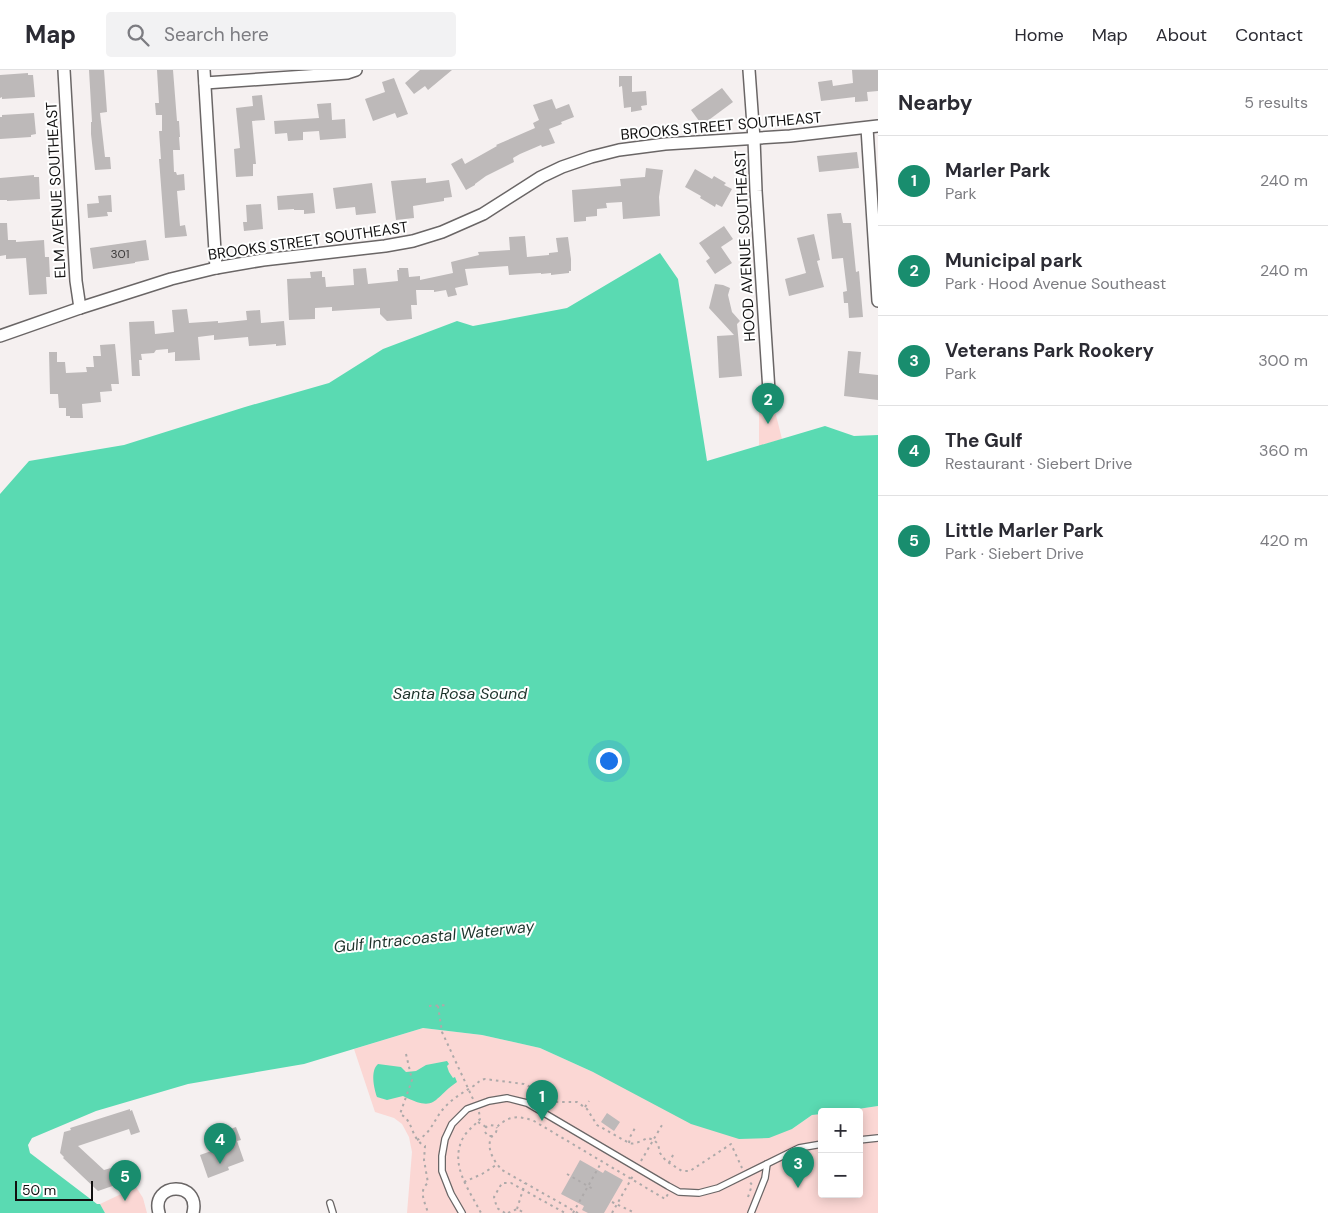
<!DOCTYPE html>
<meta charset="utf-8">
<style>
:root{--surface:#fff;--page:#f2f2f3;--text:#2b2b33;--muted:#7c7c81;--line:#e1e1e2;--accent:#198d6e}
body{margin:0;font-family:"DM Sans",sans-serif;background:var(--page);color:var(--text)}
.controls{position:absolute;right:15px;bottom:15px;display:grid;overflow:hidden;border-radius:5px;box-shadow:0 2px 12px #0003}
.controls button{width:45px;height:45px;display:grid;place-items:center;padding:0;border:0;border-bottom:1px solid var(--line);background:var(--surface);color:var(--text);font:25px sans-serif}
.scale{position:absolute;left:15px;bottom:12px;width:78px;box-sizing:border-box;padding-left:5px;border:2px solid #111010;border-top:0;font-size:14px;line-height:18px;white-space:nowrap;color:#111010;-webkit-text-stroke:4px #fff;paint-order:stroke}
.you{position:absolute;left:608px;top:690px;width:18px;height:18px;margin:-12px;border:4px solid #fff;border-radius:50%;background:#1a73e8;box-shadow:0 0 0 8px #1a73e833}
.badge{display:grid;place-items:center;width:32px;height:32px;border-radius:50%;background:var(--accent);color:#fff;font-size:16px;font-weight:700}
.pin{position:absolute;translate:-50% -41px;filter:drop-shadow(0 1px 2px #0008)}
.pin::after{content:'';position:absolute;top:26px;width:18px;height:15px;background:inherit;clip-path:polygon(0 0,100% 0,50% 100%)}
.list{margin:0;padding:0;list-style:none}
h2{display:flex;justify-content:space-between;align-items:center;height:65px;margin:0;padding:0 20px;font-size:21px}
h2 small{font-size:16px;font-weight:400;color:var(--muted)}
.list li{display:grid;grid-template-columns:32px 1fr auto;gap:15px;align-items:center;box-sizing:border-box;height:90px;padding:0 20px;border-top:1px solid var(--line)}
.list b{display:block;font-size:19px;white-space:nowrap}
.list p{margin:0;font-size:16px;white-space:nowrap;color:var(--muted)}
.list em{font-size:16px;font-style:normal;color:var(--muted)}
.icon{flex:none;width:28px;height:28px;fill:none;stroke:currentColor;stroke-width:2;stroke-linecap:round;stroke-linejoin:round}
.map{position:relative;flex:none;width:878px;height:1143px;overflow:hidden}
header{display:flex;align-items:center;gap:30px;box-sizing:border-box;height:70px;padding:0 25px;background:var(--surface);border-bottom:1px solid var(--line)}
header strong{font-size:24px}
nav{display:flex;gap:28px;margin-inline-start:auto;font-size:18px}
.search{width:350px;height:45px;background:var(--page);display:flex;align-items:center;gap:12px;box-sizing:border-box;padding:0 18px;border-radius:5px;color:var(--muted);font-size:19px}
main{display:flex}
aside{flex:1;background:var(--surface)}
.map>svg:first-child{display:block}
.green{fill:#fbd7d4}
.water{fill:#5adab2}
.building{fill:#bdb9b9}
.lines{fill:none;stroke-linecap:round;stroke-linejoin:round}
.lane-casing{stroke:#6a6666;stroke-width:8}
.street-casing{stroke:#6a6666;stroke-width:14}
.path{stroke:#ada9a9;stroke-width:2;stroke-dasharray:2.5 4;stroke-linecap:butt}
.lane{stroke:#fff;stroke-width:5.5}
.street{stroke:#fff;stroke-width:11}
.labels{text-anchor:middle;stroke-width:4;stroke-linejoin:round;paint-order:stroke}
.number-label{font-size:12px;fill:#3c3a3a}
.street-label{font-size:15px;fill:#111010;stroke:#fff}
.water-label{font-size:16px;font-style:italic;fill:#1d332b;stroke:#fff}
</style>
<header>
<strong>Map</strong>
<div class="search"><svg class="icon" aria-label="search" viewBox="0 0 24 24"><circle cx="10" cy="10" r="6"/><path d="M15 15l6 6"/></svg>Search here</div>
<nav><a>Home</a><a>Map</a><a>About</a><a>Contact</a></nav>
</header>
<main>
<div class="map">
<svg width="878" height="1143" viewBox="0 0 878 1143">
<rect width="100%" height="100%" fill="#f5f0f0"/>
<g class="green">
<polygon points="774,337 782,369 759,376 759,338"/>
<polygon points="423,958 482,965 540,978 593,1002 792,1059 812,1045 822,1044 822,1124 859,1124 859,1042 838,1042 878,1036 878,1143 407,1143 412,1082 409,1067 402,1054 394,1048 375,1042 354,979"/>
<polygon points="136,1117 143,1128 147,1143 105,1143 100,1134"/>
</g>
<g class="water">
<polygon points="660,183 678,209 707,391 825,356 854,366 878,365 878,1036 838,1042 822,1042 822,1044 812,1045 792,1059 769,1068 739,1069 691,1054 593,1002 540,978 482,965 423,958 304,994 188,1014 96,1041 32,1068 28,1075 30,1083 97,1134 100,1134 105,1143 0,1143 0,424 29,391 124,375 245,337 329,313 383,279 457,251 473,256 567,238"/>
<path d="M 447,991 L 449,994 L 447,996 L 449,1002 L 453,1008 L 455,1007 L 457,1012 C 432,1029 437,1043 403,1026 L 387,1030 L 377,1027 C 374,1018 370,1001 378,994 L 401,997 L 406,1002 L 416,1001 L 426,995 Z"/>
</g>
<g class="building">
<polygon points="89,0 104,0 107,42 100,43 105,87 110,87 111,99 95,100 91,64 91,52 92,52"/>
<polygon points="157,0 173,0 177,51 179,51 180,67 179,67 180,80 173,80 174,102 176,102 177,105 184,104 185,120 177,121 180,156 185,155 187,166 165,168 159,89 161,89 159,61 162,61 162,45 156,45 155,33 159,33"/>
<polygon points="420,0 452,0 428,20 425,16 414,24 405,13"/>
<polygon points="852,0 878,0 878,21 867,22 868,31 855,32 855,27 821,31 818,12 832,10 833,16 853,13"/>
<polygon points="28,3 28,5 33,5 35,27 2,29 2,27 0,28 0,5"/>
<polygon points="619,6 632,6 632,22 646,21 647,35 641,36 642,40 631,42 631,37 624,38 622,16 619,17"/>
<polygon points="394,8 408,44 397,48 395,43 373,51 365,29 385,22 382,12"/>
<polygon points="722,18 733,32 702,55 691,40"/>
<polygon points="262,25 265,50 252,51 256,94 253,94 253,106 236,107 234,79 240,78 236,38 253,36 252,26"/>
<polygon points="552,29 556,39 569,34 574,47 561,52 562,54 549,59 555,73 542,77 541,75 520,84 513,88 514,92 486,106 475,114 475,115 466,120 451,94 462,88 465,94 497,76 496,75 535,58 533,53 539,50 533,35"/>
<polygon points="331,33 332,50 345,49 346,68 320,70 319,61 303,62 303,70 288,71 287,63 275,64 274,51 319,48 317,34"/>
<polygon points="34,43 36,64 31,65 31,67 0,69 0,47 2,47 2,45"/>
<polygon points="857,82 859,98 819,102 817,86"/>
<polygon points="646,98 663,100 659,127 660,146 623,149 622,132 606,133 607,138 597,139 597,146 586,147 586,151 574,152 572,120 621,116 620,109 645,107"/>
<polygon points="695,99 712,109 714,106 726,113 724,115 732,119 722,137 716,134 715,137 700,128 701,126 685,117"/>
<polygon points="34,105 34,107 39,107 40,129 7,131 7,130 0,130 0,108"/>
<polygon points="426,108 426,113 449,110 452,127 444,128 444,131 413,136 414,148 396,150 391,111"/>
<polygon points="372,113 376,143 356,145 355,137 336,139 333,118"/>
<polygon points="313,123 315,143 304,144 304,140 294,140 294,139 278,140 277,126"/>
<polygon points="111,125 112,142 107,142 108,146 88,148 87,134 99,133 98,126"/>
<polygon points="261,134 263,159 244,161 243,152 247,152 246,135"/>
<polygon points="841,143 843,153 851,153 856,202 859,201 863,247 849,248 848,233 844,233 843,222 847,221 843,188 832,189 827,144"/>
<polygon points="0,153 7,153 8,170 16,170 16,172 44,170 45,187 49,187 50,207 46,207 47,224 29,225 26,188 6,189 6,185 0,186"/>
<polygon points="724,156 733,169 721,177 732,193 715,204 706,191 710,188 699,173"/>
<polygon points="814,164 820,190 817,191 824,217 789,226 785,209 806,203 797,168"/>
<polygon points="525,166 527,187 549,185 549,183 558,182 556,168 568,167 571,189 571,201 569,201 569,203 551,205 551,203 541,204 541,203 509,205 508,196 465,199 468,215 455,218 457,225 448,227 446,220 434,222 434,220 416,220 417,235 411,235 412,249 387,251 380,244 380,238 332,241 332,237 315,238 315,249 289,250 287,209 311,208 310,202 322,201 322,207 325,207 326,217 354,215 353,199 366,198 368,214 398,211 397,200 399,200 399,198 408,198 409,207 420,206 420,210 453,203 451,192 479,185 478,182 510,180 509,167"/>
<polygon points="146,170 149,190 135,192 135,193 93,199 90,178"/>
<polygon points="715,214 723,215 730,218 728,225 732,242 740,251 737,254 742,306 719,308 717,266 734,265 709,238"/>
<polygon points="187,239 189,253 218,251 218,253 247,250 246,241 260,240 261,253 284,251 286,275 276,276 276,274 249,276 248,267 214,270 214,265 198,267 200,290 175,291 175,282 168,283 168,279 156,280 154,283 141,284 142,290 139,290 140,306 132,306 129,252 154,251 155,264 174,262 172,240"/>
<polygon points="115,274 119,314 111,314 112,321 100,322 101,332 82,334 83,348 70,348 70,346 66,346 66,338 59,338 58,324 50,324 49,282 57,282 57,292 65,292 66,303 87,302 86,297 94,297 93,286 101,286 100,275"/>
<polygon points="848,281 861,282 859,303 878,305 878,330 844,326"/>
<polygon points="130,1039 130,1041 132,1040 140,1062 131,1065 129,1059 78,1076 104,1100 118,1096 120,1102 124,1101 127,1111 98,1121 63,1088 64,1087 60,1083 64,1062 71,1060 70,1058"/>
<polygon points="607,1043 620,1052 614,1061 601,1052"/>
<polygon points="236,1057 241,1070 237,1071 244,1091 228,1097 229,1100 208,1108 200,1085 228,1075 224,1061"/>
<polygon points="580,1090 603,1103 605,1100 623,1110 604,1143 588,1143 582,1140 584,1136 561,1124"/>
</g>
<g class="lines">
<defs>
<g id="lane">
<polyline points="859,1070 878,1068"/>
<polyline points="330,1133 333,1143"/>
<polyline points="462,1143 451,1124 442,1101 442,1086 445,1069 452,1054 467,1039 489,1031 507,1028 527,1033 668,1116 679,1122 699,1123 718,1118 799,1078 822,1074"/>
<polyline points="751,1143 765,1108 767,1094"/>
</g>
<g id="street">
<polyline points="64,0 76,211 80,238"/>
<polyline points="204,0 216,198"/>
<polyline points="749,0 754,69 756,121 769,321"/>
<polyline points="205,13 321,5 347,3 356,0"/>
<polyline points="867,58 878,231"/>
<polyline points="0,266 80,238 171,209 216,198 263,190 385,176 413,171 442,162 483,144 541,107 562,97 591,87 619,80 665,74 790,66 878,56"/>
<path d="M 159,1143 C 150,1112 201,1110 193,1143"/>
</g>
</defs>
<use href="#lane" class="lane-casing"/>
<use href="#street" class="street-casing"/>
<g class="path">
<polyline points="429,936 447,935"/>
<polyline points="438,936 442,962 473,1029"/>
<path d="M 406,984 L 412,1010 L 400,1044 C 414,1050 410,1069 425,1076 L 424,1090 L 428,1113 C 418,1121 425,1132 428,1143"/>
<polyline points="548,1025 553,1019 557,1018"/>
<polyline points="585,1037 589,1031"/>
<path d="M 479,1042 L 480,1049 C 475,1055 469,1059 464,1066 C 448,1094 469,1119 481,1143"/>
<polyline points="478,1052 486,1057"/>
<polyline points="492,1066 488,1066 485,1062 486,1057 490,1055 496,1056 497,1058"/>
<path d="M 417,1070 C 431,1064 434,1049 444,1038 C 452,1029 462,1023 472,1017 C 477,1014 479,1010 485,1009 L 524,1014 L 548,1025 L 554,1031 L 558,1032 L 577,1032 L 587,1039 L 597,1055 L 629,1073 C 635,1075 642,1070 648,1068 L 654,1070 L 658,1074 L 660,1083 L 666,1091 L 682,1101 L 690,1101 L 731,1074 L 742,1098"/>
<polyline points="629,1073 630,1067 635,1058"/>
<polyline points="641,1091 662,1055"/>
<polyline points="669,1093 674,1083"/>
<polyline points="567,1104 593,1119"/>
<polyline points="464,1112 482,1104 496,1095"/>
<polyline points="748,1127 752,1115 749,1111"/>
<polyline points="612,1132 635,1143"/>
<polyline points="517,1139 525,1113"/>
<polyline points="505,1143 497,1138 494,1127 502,1113 511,1113 565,1143"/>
<polyline points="508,1143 517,1139 525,1143"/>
<polyline points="573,1143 601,1093"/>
<path d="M 578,1143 L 502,1100 C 495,1093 486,1079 491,1068 C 492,1065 495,1064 496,1062 C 497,1060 496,1059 497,1058 C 498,1055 500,1054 503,1052 C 513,1045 523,1047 534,1051 L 665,1129 L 668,1124"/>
<polyline points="612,1143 634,1104"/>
</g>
<use href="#lane" class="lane"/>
<use href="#street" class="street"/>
</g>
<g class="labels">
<g class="number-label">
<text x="120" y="188">301</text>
</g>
<g class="street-label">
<text transform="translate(721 56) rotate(-5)" y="5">BROOKS STREET SOUTHEAST</text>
<text transform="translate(56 120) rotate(-93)" y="5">ELM AVENUE SOUTHEAST</text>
<text transform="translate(308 171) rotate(-8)" y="5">BROOKS STREET SOUTHEAST</text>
<text transform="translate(745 176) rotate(-93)" y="5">HOOD AVENUE SOUTHEAST</text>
</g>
<g class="water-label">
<text x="460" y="629">Santa Rosa Sound</text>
<text transform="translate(434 866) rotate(-6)" y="6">Gulf Intracoastal Waterway</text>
</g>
</g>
</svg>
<div class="controls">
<button>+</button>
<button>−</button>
</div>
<div class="scale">50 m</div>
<div class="you"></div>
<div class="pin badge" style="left:542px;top:1051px">1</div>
<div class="pin badge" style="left:768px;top:354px">2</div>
<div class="pin badge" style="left:798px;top:1118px">3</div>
<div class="pin badge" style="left:220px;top:1094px">4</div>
<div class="pin badge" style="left:125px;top:1131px">5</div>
</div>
<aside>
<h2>Nearby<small>5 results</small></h2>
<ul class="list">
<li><span class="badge">1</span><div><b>Marler Park</b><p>Park</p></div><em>240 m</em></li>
<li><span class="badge">2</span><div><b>Municipal park</b><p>Park · Hood Avenue Southeast</p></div><em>240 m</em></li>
<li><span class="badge">3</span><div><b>Veterans Park Rookery</b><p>Park</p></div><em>300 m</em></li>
<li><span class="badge">4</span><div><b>The Gulf</b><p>Restaurant · Siebert Drive</p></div><em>360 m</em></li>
<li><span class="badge">5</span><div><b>Little Marler Park</b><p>Park · Siebert Drive</p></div><em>420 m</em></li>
</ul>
</aside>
</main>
